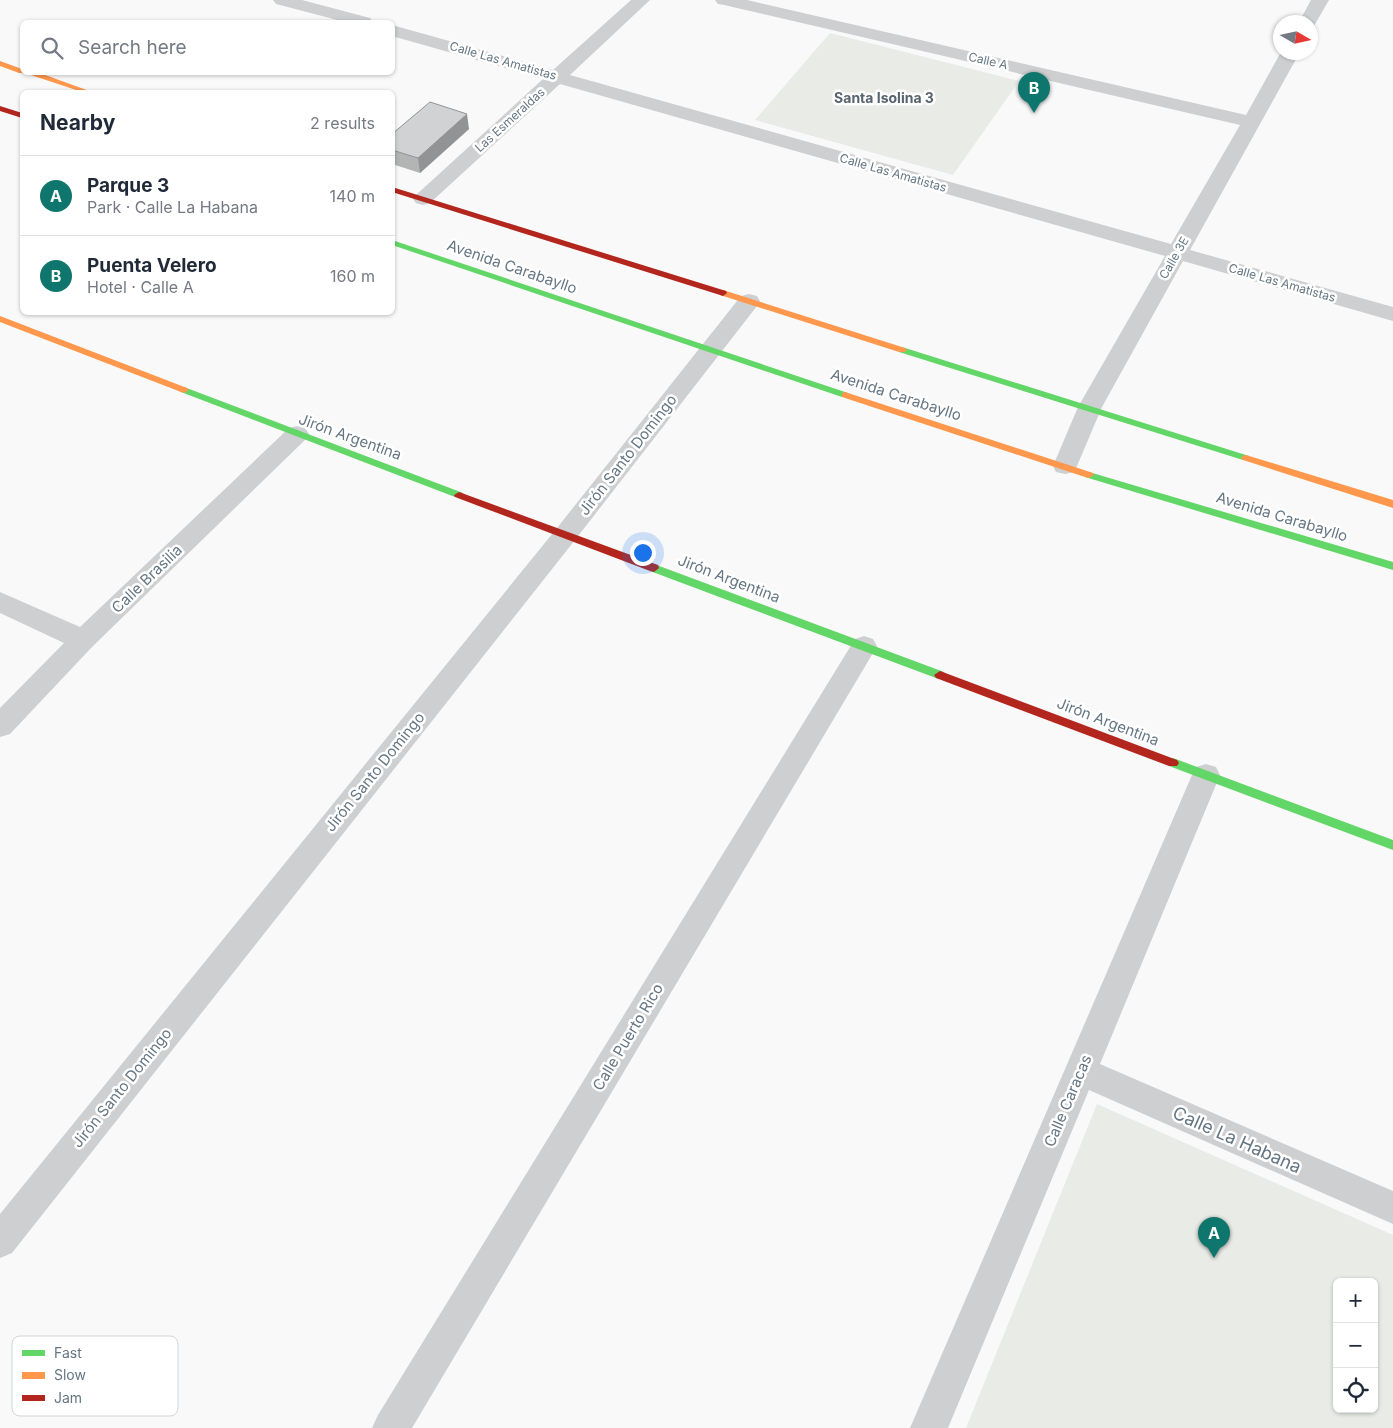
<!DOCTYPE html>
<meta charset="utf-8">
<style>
:root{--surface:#fff;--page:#f2f2f3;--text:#1f2937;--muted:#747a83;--line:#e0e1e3;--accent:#0f766e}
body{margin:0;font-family:Inter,sans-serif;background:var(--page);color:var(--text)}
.controls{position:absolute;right:15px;bottom:15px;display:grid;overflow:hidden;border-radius:8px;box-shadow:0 1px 4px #0004}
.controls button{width:45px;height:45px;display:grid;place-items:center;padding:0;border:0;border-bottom:1px solid var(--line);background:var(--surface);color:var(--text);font:25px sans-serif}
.compass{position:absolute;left:1273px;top:15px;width:45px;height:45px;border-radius:50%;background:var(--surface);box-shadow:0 1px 4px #0004;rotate:99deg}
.you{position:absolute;left:642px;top:552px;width:18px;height:18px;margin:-12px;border:4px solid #fff;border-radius:50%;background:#1a73e8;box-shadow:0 0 0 8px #1a73e833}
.badge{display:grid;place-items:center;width:32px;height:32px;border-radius:50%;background:var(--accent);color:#fff;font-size:16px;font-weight:700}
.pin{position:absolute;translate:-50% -41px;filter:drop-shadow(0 1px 2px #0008)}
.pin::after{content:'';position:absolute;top:26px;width:18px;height:15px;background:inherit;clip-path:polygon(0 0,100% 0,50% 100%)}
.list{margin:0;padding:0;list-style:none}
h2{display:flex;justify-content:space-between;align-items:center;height:65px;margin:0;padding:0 20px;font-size:21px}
h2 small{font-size:16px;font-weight:400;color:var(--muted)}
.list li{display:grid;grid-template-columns:32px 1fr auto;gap:15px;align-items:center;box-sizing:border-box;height:80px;padding:0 20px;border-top:1px solid var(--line)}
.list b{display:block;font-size:19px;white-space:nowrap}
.list p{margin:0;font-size:16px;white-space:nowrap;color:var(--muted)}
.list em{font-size:16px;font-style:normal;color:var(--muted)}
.icon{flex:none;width:28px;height:28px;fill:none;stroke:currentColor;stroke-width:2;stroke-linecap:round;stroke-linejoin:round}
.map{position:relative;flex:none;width:1393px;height:1428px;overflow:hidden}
.search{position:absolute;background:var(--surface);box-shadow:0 1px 4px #0004;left:20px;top:20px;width:375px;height:55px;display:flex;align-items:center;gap:12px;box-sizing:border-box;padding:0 18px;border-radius:8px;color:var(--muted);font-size:19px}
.panel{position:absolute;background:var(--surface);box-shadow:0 1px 4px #0004;left:20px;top:90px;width:375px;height:225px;border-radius:8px}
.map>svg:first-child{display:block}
.green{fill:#e8ebe6;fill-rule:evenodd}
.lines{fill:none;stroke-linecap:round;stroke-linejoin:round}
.street{fill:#cecfd0;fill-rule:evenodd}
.fast{fill:#63d668;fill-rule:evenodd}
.slow{fill:#ff974d;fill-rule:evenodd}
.jam{fill:#b3261e;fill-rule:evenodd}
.wall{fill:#b3b5b5}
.shaded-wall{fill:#929394}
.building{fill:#d0d2d3;stroke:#929394}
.labels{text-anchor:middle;stroke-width:5;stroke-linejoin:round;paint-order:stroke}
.far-street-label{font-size:12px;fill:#657683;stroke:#fff}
.far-neighbourhood-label{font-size:14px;font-weight:bold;fill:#57646e;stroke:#fff}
.street-label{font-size:15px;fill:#657683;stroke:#fff}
.near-street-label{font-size:18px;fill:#657683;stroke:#fff}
.key{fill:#fff;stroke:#d1d6da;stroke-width:1}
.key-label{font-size:14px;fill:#657683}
</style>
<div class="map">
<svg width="1393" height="1428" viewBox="0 0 1393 1428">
<rect width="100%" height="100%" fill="#f9f9f9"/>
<g class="green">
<polygon points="830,33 1019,81 953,175 755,120"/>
<path d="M 1097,1104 L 1393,1235 L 1393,1428 L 966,1428 ZM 1337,1282 L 1374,1282 L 1374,1409 L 1337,1409 Z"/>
</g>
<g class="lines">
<g class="street">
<polygon points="273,0 302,0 370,18 373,22 345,22 276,4"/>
<polygon points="631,0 650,0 570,75 1171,244 1240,125 724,5 718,4 715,0 747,0 1246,115 1281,52 1300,52 1190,250 1393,307 1393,321 1183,261 1102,407 1077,466 1074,472 1065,474 1056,472 1053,466 1078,407 1165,256 560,84 430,203 423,205 416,203 413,199 416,195 543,79 392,36 392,25 553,70"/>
<polygon points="1311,0 1329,0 1314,26 1310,27 1310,22 1299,22"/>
<polygon points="749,294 757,296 760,301 757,306 575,540 12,1253 0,1258 0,1214 557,528 741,296"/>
<polygon points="297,426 305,428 309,434 305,440 92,647 10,734 0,737 0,708 64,643 0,613 0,592 80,627 289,428"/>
<polygon points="864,636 873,639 877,646 873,653 412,1428 372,1428 378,1415 855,639"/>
<polygon points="1206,764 1216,767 1220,775 1100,1064 1393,1191 1393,1224 1089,1090 948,1428 910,1428 1192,775 1196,767"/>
</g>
<g class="fast">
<polygon points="392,240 848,393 850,395 848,397 842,397 392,245"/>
<polygon points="902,347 1249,456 1251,458 1249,460 1243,460 899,352 899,348"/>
<polygon points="184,387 463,493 464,495 463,497 455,497 181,392 179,390"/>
<polygon points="1089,472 1393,562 1393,570 1085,477 1084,475 1085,473"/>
<polygon points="654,564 944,672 946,675 940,679 936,678 650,571 649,568 650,565"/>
<polygon points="1173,758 1393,840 1393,850 1169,766 1167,763 1169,760"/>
</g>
<g class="slow">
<polygon points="0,61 22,69 22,72 37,72 92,92 82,92 25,73 19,73 0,66"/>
<polygon points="723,290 905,348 907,350 905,352 899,352 720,295 720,291"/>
<polygon points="0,316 187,388 189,390 184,393 181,392 0,322"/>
<polygon points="845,392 1093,473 1094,475 1089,478 1085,477 842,397 842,393"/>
<polygon points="1246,455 1393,500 1393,508 1243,460 1241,458 1243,456"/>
</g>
<g class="jam">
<polygon points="0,106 22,113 22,118 0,111"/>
<polygon points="392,187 726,291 727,293 723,296 720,295 392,192"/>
<polygon points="459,492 658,565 659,568 654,572 650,571 455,497 454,495"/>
<polygon points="940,671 1177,760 1179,763 1177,766 1169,766 936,678 934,675"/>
</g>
</g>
<polygon class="wall" points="469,129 420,173 392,164 392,134"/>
<polygon class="shaded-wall" points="467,114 469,129 420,173 418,158"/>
<polygon class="building" points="430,102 467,114 418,158 392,150 392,134"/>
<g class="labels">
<g class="far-street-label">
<text transform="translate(503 61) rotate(16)" y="4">Calle Las Amatistas</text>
<text transform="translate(988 61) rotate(13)" y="4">Calle A</text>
<text transform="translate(510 120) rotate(-42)" y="4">Las Esmeraldas</text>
<text transform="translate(893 173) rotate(16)" y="4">Calle Las Amatistas</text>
<text transform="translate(1174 258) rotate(-60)" y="4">Calle 3E</text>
<text transform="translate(1282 283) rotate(16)" y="4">Calle Las Amatistas</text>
</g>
<g class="far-neighbourhood-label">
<text x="884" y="103">Santa Isolina 3</text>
</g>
<g class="street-label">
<text transform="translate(512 267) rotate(19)" y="5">Avenida Carabayllo</text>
<text transform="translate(896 395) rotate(18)" y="5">Avenida Carabayllo</text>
<text transform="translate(350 437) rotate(20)" y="5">Jirón Argentina</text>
<text transform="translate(628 455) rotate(-52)" y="5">Jirón Santo Domingo</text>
<text transform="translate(1282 517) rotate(17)" y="5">Avenida Carabayllo</text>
<text transform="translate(147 579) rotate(-44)" y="5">Calle Brasilia</text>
<text transform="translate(729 579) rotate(21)" y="5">Jirón Argentina</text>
<text transform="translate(1108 722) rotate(21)" y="5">Jirón Argentina</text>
<text transform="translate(375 772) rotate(-51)" y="5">Jirón Santo Domingo</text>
<text transform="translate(628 1037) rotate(-59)" y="5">Calle Puerto Rico</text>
<text transform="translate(122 1088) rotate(-51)" y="5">Jirón Santo Domingo</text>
<text transform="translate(1068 1101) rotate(-67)" y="5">Calle Caracas</text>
</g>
<g class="near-street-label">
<text transform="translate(1237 1140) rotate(24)" y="6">Calle La Habana</text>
</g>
</g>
<rect x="12" y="1336" width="166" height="80" rx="8" class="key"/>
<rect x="22" y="1350" width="23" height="6" fill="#63d668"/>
<rect x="22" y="1372" width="23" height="7" fill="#ff974d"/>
<rect x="22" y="1395" width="23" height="6" fill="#b3261e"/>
<g class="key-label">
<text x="54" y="1358">Fast</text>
<text x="54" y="1380">Slow</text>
<text x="54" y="1403">Jam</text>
</g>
</svg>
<div class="controls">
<button>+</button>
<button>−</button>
<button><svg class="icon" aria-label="locate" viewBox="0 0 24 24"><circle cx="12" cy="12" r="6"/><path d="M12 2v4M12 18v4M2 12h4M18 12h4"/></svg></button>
</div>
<svg class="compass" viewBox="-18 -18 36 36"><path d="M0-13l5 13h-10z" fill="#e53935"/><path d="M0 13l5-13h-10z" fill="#747a83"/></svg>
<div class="you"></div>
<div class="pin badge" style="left:1214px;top:1258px">A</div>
<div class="pin badge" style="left:1034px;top:113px">B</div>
<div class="search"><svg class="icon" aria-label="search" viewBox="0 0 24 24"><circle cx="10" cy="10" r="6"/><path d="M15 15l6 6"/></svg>Search here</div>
<section class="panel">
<h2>Nearby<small>2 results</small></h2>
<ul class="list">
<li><span class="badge">A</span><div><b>Parque 3</b><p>Park · Calle La Habana</p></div><em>140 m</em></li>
<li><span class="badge">B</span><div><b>Puenta Velero</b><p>Hotel · Calle A</p></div><em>160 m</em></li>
</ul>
</section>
</div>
